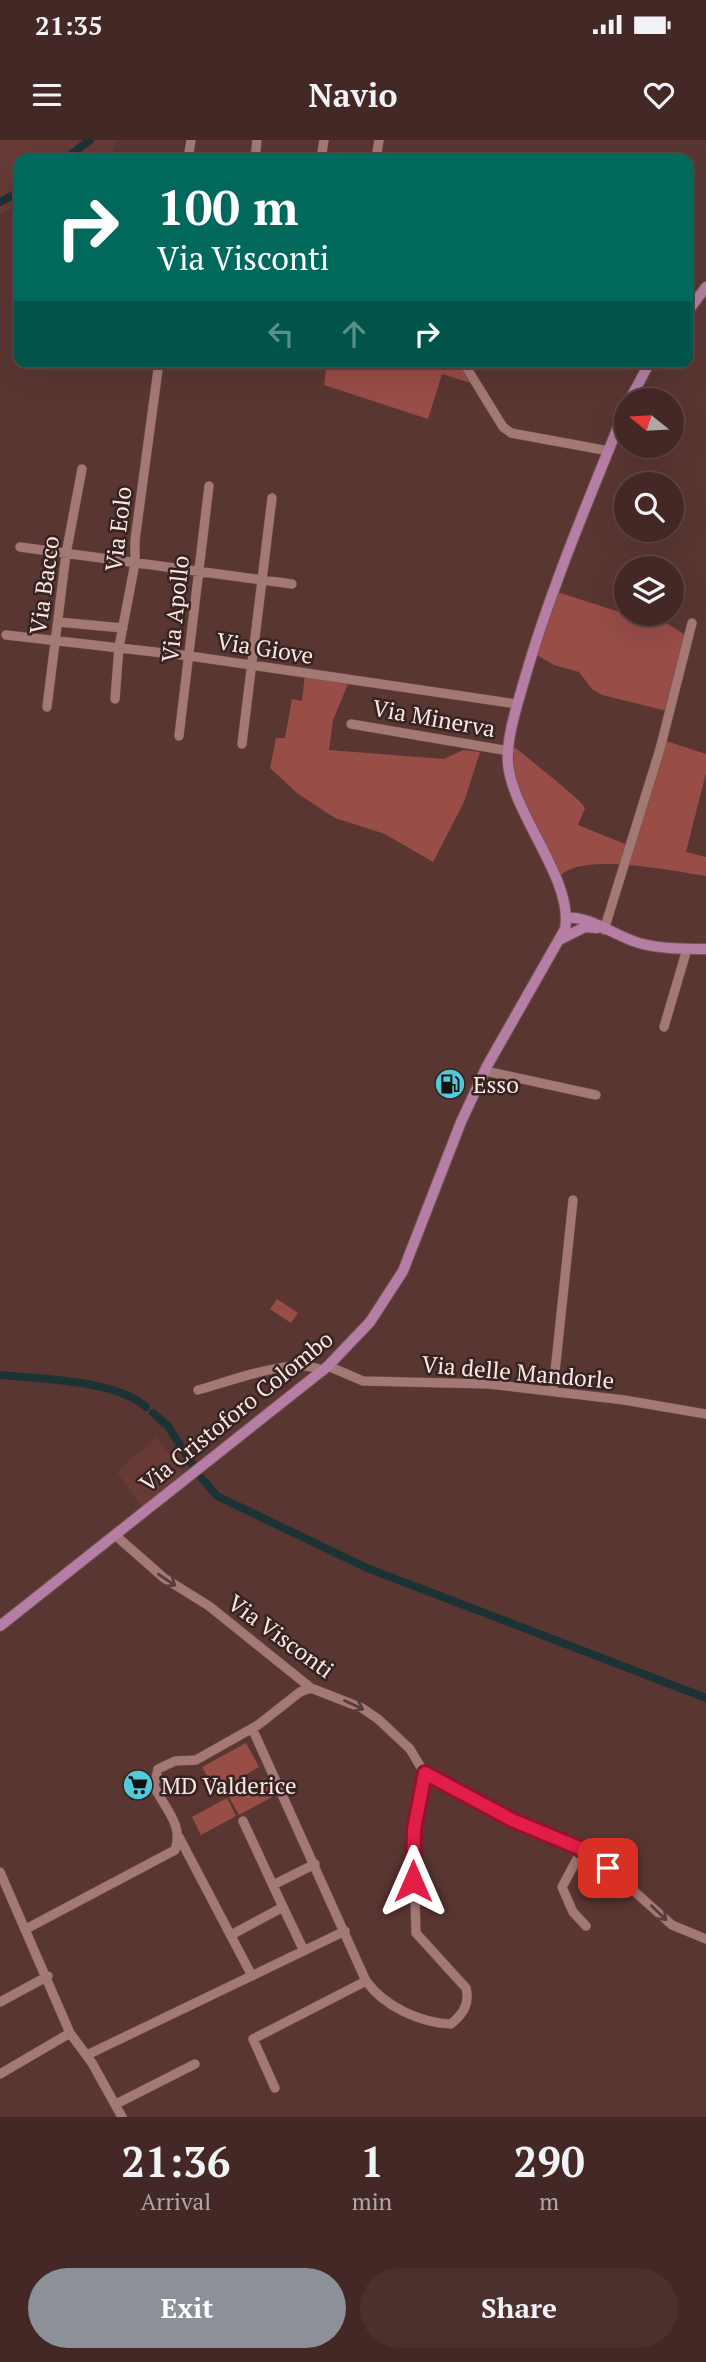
<!DOCTYPE html>
<html lang="en">
<head>
<meta charset="utf-8">
<style>
	body { margin:0; font-family:"PT Serif",serif; background:#4b302e; color:#f1f3f6; height:100vh; display:flex; flex-direction:column; font-size:26px; white-space:nowrap }
	* { box-sizing:border-box; margin:0 }
	p { font-size:23px; color:#afa6a7 }
	.icon { flex:none; width:38px; height:38px; fill:none; stroke:currentColor; stroke-width:2; stroke-linecap:round; stroke-linejoin:round }
	.map { position:relative; height:1977px; overflow:hidden }
	.sheet { display:flex; flex-direction:column; background:#442826; flex:1 }
	.sheet>* { flex:none }
	.top-card { position:absolute; left:14px; top:14px; width:679px; height:214px; border-radius:14px; box-shadow:0 7px 28px #0002,0 0 0 2px #5c4443; background:#00695c; color:#fff; overflow:hidden }
	.needle { width:46px; rotate:288deg }
	.buttons { position:absolute; left:614px; top:248px; display:grid; gap:14px }
	.buttons a { display:grid; place-items:center; width:70px; height:70px; border-radius:50%; background:#442826; box-shadow:0 7px 28px #0002,0 0 0 2px #5c4443; font-size:35px }
	.pin { position:absolute; display:grid; place-items:center; width:60px; height:60px; color:#fff; margin:-30px; border-radius:14px; box-shadow:0 4px 10px #0006 }
	.me { position:absolute; width:77px; margin:-38px; rotate:0deg; stroke-linejoin:round; filter:drop-shadow(0 0 5px #0008) }
	.turn { display:flex; align-items:center; gap:24px; height:147px; padding:0 28px; font-size:32px }
	.turn .icon { width:91px; height:91px; stroke-width:2.5 }
	.turn b { display:block; font-size:49px; line-height:60px }
	.lanes { display:flex; align-items:center; height:66px; padding:0 28px; background:#0003; justify-content:center; gap:35px; direction:ltr }
	.lanes .off { opacity:.35 }
	.eta { display:flex; justify-content:space-evenly; align-items:center; height:119px; text-align:center }
	.eta b { font-size:42px; font-weight:800; line-height:49px }
	.cta { display:flex; gap:14px; margin-top:auto; padding:14px 28px }
	.cta a { flex:1; height:80px; border-radius:42px; background:#8c9099; color:#fff; font-size:28px; font-weight:800; line-height:80px; text-align:center }
	.cta a+a { background:#4b302e; color:#f1f3f6 }
	.status { display:flex; justify-content:space-between; align-items:center; height:49px; padding:0 35px; background:#442826; direction:ltr }
	.status svg { height:19px; fill:currentColor }
	header { display:flex; justify-content:space-between; align-items:center; height:91px; padding:0 28px; background:#442826; font-size:32px; font-weight:800 }
	.map>svg:first-child { display:block }
	.built { fill:#673a36 }
	.green { fill:#984d47 }
	.lines { fill:none; stroke-linecap:round; stroke-linejoin:round }
	.canal { stroke:#1c3335; stroke-width:8 }
	.minor-casing { stroke:#735451; stroke-width:10 }
	.major-casing { stroke:#735451; stroke-width:12 }
	.minor { stroke:#a47975; stroke-width:9 }
	.major { stroke:#b67ea4; stroke-width:10 }
	.oneway { stroke:#563d3a }
	.route-casing { stroke:#92132f; stroke-width:18 }
	.route { stroke:#e11d48; stroke-width:12 }
	.labels { text-anchor:middle; dominant-baseline:central; stroke-width:5; stroke-linejoin:round; paint-order:stroke }
	.street-label { font-size:23px; fill:#fde5e2; stroke:#342321 }
	.poi-label { font-size:23px; fill:#fde5e2; stroke:#342321; text-anchor:start }
</style>
</head>
<body>
<div class="status"><b>21:35</b><svg viewBox="0 0 49 12"><path d="M0 12V9h3v3zM5 12V6h3v6zM10 12V3h3v9zM15 12V0h3v12zM26 1h20v11H26zM47 4h2v5h-2z"/></svg></div>
<header><svg class="icon" aria-label="menu" viewBox="0 0 24 24"><path d="M4 6h16M4 12h16M4 18h16"/></svg>Navio<svg class="icon" aria-label="heart" viewBox="0 0 24 24"><path d="M12 20l-8-8c-3-5 5-10 8-4 3-6 11-1 8 4z"/></svg></header>
<div class="map">
<svg width="706" height="1977" viewBox="0 0 706 1977">
	<rect width="100%" height="100%" fill="#5a3632"/>
	<!-- built -->
	<path class="built" d="M 0,0 L 116,0 L 111,19 L 19,19 L 19,65 L 0,75 Z
		M 157,1297 L 187,1338 L 145,1372 L 117,1332 Z"/>
	<!-- green -->
	<path class="green" d="M 327,222 L 463,222 L 477,245 L 442,234 L 428,279 L 324,245 Z
		M 554,451 L 626,474 L 659,478 L 688,497 L 671,572 L 602,555 L 592,549 L 579,532 L 554,525 L 532,512 Z
		M 305,534 L 350,539 L 333,580 L 329,610 L 444,619 L 463,610 L 480,612 L 464,662 L 433,722 L 385,694 L 335,678 L 297,653 L 270,628 L 276,598 L 285,598 L 292,559 L 302,561 Z
		M 663,600 L 706,614 L 706,633 L 686,712 L 706,717 L 706,736 C 676,732 577,710 559,738 L 512,642 L 510,603 C 521,613 583,661 585,668 L 578,685 L 630,706 Z
		M 277,1159 L 298,1173 L 291,1183 L 270,1169 Z
		M 246,1603 L 259,1627 L 216,1652 L 202,1627 Z
		M 264,1638 L 274,1656 L 239,1675 L 229,1657 Z
		M 227,1658 L 236,1676 L 201,1695 L 192,1677 Z"/>
	<g class="lines">
		<!-- canal -->
		<path class="canal" d="M 65,19 L 90,0
			M 0,62 L 19,52
			M 0,1235 C 40,1239 116,1240 146,1267
			M 153,1273 L 168,1286 L 194,1327
			M 199,1335 L 217,1356 L 367,1428 L 706,1558"/>
		<!-- minor casing -->
		<g class="minor-casing">
			<path id="minor" d="M 188,19 L 191,0
				M 255,19 L 257,0
				M 321,19 L 324,0
				M 376,19 L 379,0
				M 463,222 L 503,287 L 511,293 L 609,311
				M 20,407 L 292,444
				M 58,482 L 123,488
				M 6,495 L 190,516 L 517,564
				M 115,559 L 119,507 L 135,423 L 135,400 L 159,222
				M 47,567 L 66,414 L 82,329
				M 351,584 L 509,611
				M 179,596 L 209,346
				M 242,604 L 272,358
				M 604,790 L 660,609 L 692,483
				M 664,887 L 687,809
				M 485,931 L 596,955
				M 328,1226 L 363,1241 L 489,1244 L 624,1260 L 706,1274
				M 198,1250 C 228,1242 296,1215 323,1231
				M 553,1251 L 573,1060
				M 115,1395 L 164,1438 L 209,1466 L 311,1548 L 362,1568 L 378,1579 L 410,1609 L 423,1631 L 512,1680 L 577,1707 L 608,1728 L 672,1785 L 706,1799
				M 252,1588 L 366,1841 C 384,1866 420,1883 451,1884 C 463,1874 470,1864 466,1848 L 416,1793 L 413,1689 L 425,1633
				M 243,1681 L 283,1767
				M 179,1697 L 252,1836
				M 582,1710 L 562,1747 L 573,1772 L 586,1786
				M 0,1732 L 70,1893 L 92,1923 L 122,1977
				M 273,1745 L 315,1724
				M 26,1789 L 175,1710 C 184,1685 165,1669 154,1646 L 158,1629 L 175,1621 L 196,1620 L 258,1585 L 300,1552 L 311,1548
				M 231,1795 L 283,1767 L 304,1811
				M 0,1862 L 48,1836
				M 87,1915 L 345,1791
				M 0,1934 L 70,1893
				M 275,1948 L 253,1899 L 366,1841
				M 116,1964 L 195,1924"/>
		</g>
		<!-- major casing -->
		<g class="major-casing">
			<path id="major" d="M 688,171 L 706,147
				M 629,261 L 650,222
				M 567,778 C 588,775 617,797 639,803 C 661,809 684,809 706,809
				M 561,799 L 585,787 L 597,788
				M 0,1486 L 328,1226 L 370,1182 L 403,1131 L 461,982 L 487,926 L 565,789 C 574,740 513,675 508,624 C 506,598 517,566 524,541 C 551,447 590,357 626,267"/>
		</g>
		<!-- minor -->
		<use href="#minor" class="minor"/>
		<!-- major -->
		<use href="#major" class="major"/>
	</g>
	<!-- one-way arrows -->
	<defs><path id="oneway-shaft" d="M-6 0H5M1.5-3L5.5 0L1.5 3" fill="none" stroke-width="1.6" stroke-linecap="round" stroke-linejoin="round" transform="scale(1.75)"/></defs>
	<g class="oneway">
		<use href="#oneway-shaft" transform="translate(167 1440) rotate(34)"/>
		<use href="#oneway-shaft" transform="translate(354 1565) rotate(25)"/>
		<use href="#oneway-shaft" transform="translate(659 1773) rotate(44)"/>
	</g>
	<g class="lines">
		<!-- route casing -->
		<g class="route-casing">
			<path id="route" d="M 413,1741 L 414,1689 L 425,1633 L 512,1680 L 577,1707 L 608,1728"/>
		</g>
		<!-- route -->
		<use href="#route" class="route"/>
	</g>
	<!-- icons -->
	<defs>
		<g id="fuel-disc" transform="scale(1.575)"><circle r="9.5" fill="#52cbd9" stroke="#342321"/><path d="M-5.5-6h7V0h2V4h1.3V-2.5L3-4.5l.8-.8L6-3V5H2.5V1h-1V6h-7ZM-4.2-4.7v3.2H.2V-4.7Z" fill="#111"/></g>
		<g id="supermarket-disc" transform="scale(1.575)"><circle r="9.5" fill="#52cbd9" stroke="#342321"/><path d="M-6-5.5h2.5l.6 2H6L4.5 2H-2.5L-4.4-4H-6ZM-1.5 3.2a1.3 1.3 0 1 0 .1 0ZM3 3.2a1.3 1.3 0 1 0 .1 0Z" fill="#111"/></g>
	</defs>
	<g fill-rule="evenodd">
		<use href="#fuel-disc" x="450" y="944"/>
		<use href="#supermarket-disc" x="138" y="1645"/>
	</g>
	<g class="labels">
		<!-- street labels -->
		<g class="street-label">
			<text transform="translate(118 389) rotate(-83)">Via Eolo</text>
			<text transform="translate(44 445) rotate(-82)">Via Bacco</text>
			<text transform="translate(175 469) rotate(-84)">Via Apollo</text>
			<text transform="translate(265 508) rotate(9)">Via Giove</text>
			<text transform="translate(434 578) rotate(10)">Via Minerva</text>
			<text transform="translate(518 1232) rotate(5)">Via delle Mandorle</text>
			<text transform="translate(236 1271) rotate(-39)">Via Cristoforo Colombo</text>
			<text transform="translate(281 1496) rotate(36)">Via Visconti</text>
		</g>
		<!-- poi labels -->
		<g class="poi-label">
			<text x="473" y="944">Esso</text>
			<text x="161" y="1645">MD Valderice</text>
		</g>
	</g>
</svg>
<div class="buttons">
<a><svg class="needle" viewBox="-14 -14 28 28"><path d="M0-13l5 13h-10z" fill="#e53935"/><path d="M0 13l5-13h-10z" fill="#afa6a7"/></svg></a>
<a><svg class="icon" aria-label="search" viewBox="0 0 24 24"><circle cx="10" cy="10" r="6"/><path d="M15 15l6 6"/></svg></a>
<a><svg class="icon" aria-label="layers" viewBox="0 0 24 24"><path d="M12 4l9 5-9 5-9-5zM3 14l9 5 9-5"/></svg></a>
</div>
<div class="pin" style="left:608px;top:1728px;background:#d93025"><svg class="icon" aria-label="arrive" viewBox="0 0 24 24"><path d="M6 21V4h12l-3 4 3 4H6"/></svg></div>
<svg class="me" style="left:413px;top:1741px" viewBox="-20 -20 40 40"><path d="M0-17L14 15 0 8-14 15z" fill="#e11d48" stroke="#fff" stroke-width="4"/></svg>
<div class="top-card">
<div class="turn"><svg class="icon" aria-label="right" viewBox="0 0 24 24"><path d="M7 20v-9h11M14 6l5 5-5 5"/></svg><div><b>100 m</b>Via Visconti</div></div>
<div class="lanes"><svg class="icon off" aria-label="left" viewBox="0 0 24 24"><path d="M17 20v-9H6M10 6l-5 5 5 5"/></svg><svg class="icon off" aria-label="ahead" viewBox="0 0 24 24"><path d="M12 20V5M6 11l6-6 6 6"/></svg><svg class="icon" aria-label="right" viewBox="0 0 24 24"><path d="M7 20v-9h11M14 6l5 5-5 5"/></svg></div>
</div>
</div>
<section class="sheet">
<div class="eta">
<div><b>21:36</b><p>Arrival</p></div>
<div><b>1</b><p>min</p></div>
<div><b>290</b><p>m</p></div>
</div>
<div class="cta"><a>Exit</a><a>Share</a></div>
</section>
</body>
</html>
